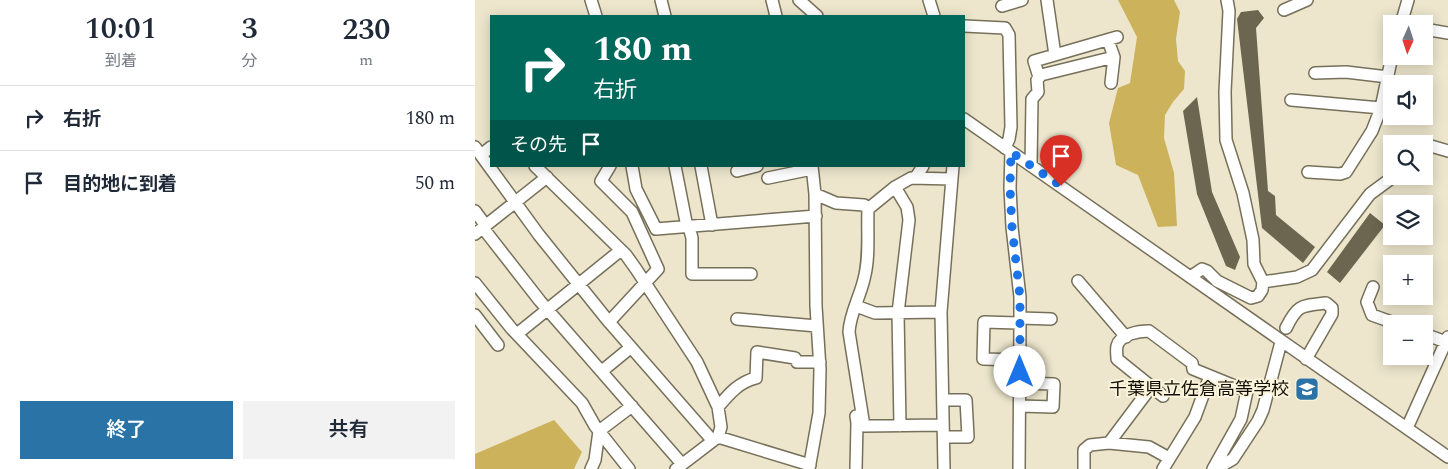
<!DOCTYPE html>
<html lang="ja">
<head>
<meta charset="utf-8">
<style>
	body { margin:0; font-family:Spectral,"Noto Sans JP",serif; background:#f2f2f3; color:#1f2937; height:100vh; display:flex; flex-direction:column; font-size:19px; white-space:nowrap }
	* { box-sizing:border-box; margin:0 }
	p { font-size:16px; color:#747a83 }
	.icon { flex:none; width:28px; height:28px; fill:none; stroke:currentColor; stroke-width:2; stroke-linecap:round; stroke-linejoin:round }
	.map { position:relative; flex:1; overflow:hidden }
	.drawer { display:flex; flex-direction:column; background:#fff; width:475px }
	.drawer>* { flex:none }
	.top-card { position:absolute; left:15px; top:15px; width:475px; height:152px; border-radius:0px; box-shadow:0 2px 12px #0003; background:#00695c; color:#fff; overflow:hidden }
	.needle { width:32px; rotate:183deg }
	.controls { position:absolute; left:908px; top:15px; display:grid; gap:10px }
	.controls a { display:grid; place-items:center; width:50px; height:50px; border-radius:0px; background:#fff; box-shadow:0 2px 12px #0003; font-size:25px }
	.pin { position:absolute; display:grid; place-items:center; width:42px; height:42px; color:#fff; margin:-51px -21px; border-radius:50% 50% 50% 0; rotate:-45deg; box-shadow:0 0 5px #0007 }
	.pin .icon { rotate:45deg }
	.me { position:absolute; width:55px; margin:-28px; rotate:0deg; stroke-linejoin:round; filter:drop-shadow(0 0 4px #0008) }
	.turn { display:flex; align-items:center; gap:18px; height:105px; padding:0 20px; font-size:22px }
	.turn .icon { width:65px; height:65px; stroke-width:2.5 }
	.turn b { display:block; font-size:35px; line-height:42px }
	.then { display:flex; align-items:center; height:48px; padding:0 20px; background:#0003; gap:10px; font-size:19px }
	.eta { display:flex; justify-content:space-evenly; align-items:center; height:85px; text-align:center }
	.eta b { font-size:30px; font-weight:600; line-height:35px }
	.action { display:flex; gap:10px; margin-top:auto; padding:10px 20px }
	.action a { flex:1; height:58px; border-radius:0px; background:#2a73a7; color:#fff; font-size:20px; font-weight:600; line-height:58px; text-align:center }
	.action a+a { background:#f2f2f3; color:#1f2937 }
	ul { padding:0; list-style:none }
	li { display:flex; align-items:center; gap:15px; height:65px; padding:0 20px; border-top:1px solid #e0e1e3 }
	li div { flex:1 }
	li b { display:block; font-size:19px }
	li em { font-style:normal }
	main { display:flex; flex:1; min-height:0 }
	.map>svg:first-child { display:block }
	.green { fill:#ccb35b }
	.building { fill:#6c6550 }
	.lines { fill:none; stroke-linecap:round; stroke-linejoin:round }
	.minor-casing { stroke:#76705a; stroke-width:14 }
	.minor { stroke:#fff; stroke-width:11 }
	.route { stroke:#1a73e8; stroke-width:9; stroke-dasharray:0 16.2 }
	.labels { text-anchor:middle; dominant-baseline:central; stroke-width:4; stroke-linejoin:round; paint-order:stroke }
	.poi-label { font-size:18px; fill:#100e06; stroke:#fbf3da; text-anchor:end }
</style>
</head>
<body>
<main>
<section class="drawer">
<div class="eta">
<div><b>10:01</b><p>到着</p></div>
<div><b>3</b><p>分</p></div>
<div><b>230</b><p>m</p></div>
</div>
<ul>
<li><svg class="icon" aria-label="right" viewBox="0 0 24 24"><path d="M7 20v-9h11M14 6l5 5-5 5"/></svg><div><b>右折</b></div><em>180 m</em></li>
<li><svg class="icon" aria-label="arrive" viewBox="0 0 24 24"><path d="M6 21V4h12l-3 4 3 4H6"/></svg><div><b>目的地に到着</b></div><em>50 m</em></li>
</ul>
<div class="action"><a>終了</a><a>共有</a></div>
</section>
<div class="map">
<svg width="973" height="469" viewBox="0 0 973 469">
	<rect width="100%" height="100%" fill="#ede6cd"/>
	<!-- green -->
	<path class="green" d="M 643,0 L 699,0 L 705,12 L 701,39 L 703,61 L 710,71 L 709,89 L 698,102 L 690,115 L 689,138 L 699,173 L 702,226 L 683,227 L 663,175 L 641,165 L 634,123 L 643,88 L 655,83 L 662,37 Z
		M 79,420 L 107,452 L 99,469 L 0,469 L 0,454 Z"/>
	<!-- building -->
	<path class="building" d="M 783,10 L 789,18 L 781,28 L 793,191 L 800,196 L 801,215 L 840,247 L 828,263 L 787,228 L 762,19 L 766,12 Z
		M 722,97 L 737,192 L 765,257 L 760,270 L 751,266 L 722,194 L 708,111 Z
		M 895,213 L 910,225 L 865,283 L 852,272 Z"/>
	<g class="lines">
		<!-- minor casing -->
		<g class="minor-casing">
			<path id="minor" d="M 116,0 L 121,16
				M 186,0 L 190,16
				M 297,0 L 301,16
				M 324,0 L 342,16
				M 454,0 L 459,16
				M 572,0 L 580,55
				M 527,6 L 547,0
				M 809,10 L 832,0
				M 926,24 L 933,0
				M 489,26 L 530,28 L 534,35 L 536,127 L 534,139 L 530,148
				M 949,29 L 973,33
				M 633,40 L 639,57 L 636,83
				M 840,73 L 871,72 L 913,77
				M 564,77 L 559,61 L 642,37
				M 816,100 L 906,108
				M 489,119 L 973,457
				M 933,144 L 934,142 L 946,144
				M 949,144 L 973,151
				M 0,147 L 64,235 L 134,322 L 237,440
				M 536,152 L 535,188 L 537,227 L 545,297 L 545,323 L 544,469
				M 6,155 L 16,147
				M 556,165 L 557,99 L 563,92 L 562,80 L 566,75 L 639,57
				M 60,166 L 151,255 L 161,269 L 222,362 L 243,407 L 246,427 L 243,437
				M 157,166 L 161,189 L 181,229 L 341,216
				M 200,166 L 212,227
				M 226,166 L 237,225
				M 337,166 L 340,194 L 361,203 L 389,205 L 393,209
				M 262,171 L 282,166
				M 833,172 L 865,174 L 871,172 L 897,131 L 906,108 L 917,56
				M 441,177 L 448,166
				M 293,178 L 337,169
				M 420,187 L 432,207 L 434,220 L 423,313 L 425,426
				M 0,211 L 11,226
				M 214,227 L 217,238 L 217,274 L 276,274
				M 8,228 L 65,301 L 207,464
				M 0,234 L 72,177
				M 715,277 L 727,269 L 732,271 L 742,281 L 776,298 L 783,296 L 787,290 L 788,282 L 779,264 L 778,240 L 768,193 L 751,140 L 750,92 L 754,11 L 752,0
				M 603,281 L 651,337
				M 788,282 L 822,277 L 837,270 L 895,194 L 914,180 L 917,176
				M 0,283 L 36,328 L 107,403 L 120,426 L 154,469
				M 898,287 L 892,302 L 897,315 L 922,324
				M 381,306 L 400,313 L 466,312
				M 0,315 L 23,345
				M 545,318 L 576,319
				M 262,319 L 342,326
				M 134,322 L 183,269 L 157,212 L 126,181 L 135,166
				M 811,328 C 823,304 826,306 851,303 L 857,308 L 857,314 L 831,359
				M 42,334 L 146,250
				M 949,334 L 971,342
				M 545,360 L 508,359 L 509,322 L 545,323
				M 127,371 L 155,348
				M 688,396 L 642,359 C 642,355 641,350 642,346 C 645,334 664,331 674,331 L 717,363 L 718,369 L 772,391 L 766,419 L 738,469
				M 468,400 L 491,400 L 493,437 L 469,437
				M 545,406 L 578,407 L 579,384 L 545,383
				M 243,407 C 254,394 264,382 281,378 L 282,352 L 320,358 L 322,362 L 345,362
				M 468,425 L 389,426 L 374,332 C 375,313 385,297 389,279 C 395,257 392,232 393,209 L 420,187 L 436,178 L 477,179
				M 932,428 L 973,337
				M 634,443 L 676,387
				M 116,469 L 120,460 L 124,431 L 157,406
				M 201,469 L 243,437 L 335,465
				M 334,469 L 344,413 L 345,369 L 341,306 L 340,194
				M 381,469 L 382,423 L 381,416
				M 469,469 L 466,312 L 478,166
				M 609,469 L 609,450 L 615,445 L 634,443 L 674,447 L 694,458
				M 688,469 L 720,417 L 735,376
				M 741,469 L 758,459 L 783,421 L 788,410 L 806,342"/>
		</g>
		<!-- minor -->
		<use href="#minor" class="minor"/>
	</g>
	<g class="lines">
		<!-- route -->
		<path class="route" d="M 545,372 L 545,297 L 537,227 L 535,188 L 536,152 L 586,186"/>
	</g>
	<!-- icons -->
	<defs>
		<g id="school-square" transform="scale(1.25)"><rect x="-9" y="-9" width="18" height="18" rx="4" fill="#2a73a7" stroke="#fbf3da"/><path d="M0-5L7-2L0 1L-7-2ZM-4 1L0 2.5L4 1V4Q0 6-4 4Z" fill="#fff"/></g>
	</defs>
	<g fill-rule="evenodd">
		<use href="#school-square" x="832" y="389"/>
	</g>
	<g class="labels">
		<!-- poi labels -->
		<g class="poi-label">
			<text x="814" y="389">千葉県立佐倉高等学校</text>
		</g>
	</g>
</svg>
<div class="controls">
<a><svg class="needle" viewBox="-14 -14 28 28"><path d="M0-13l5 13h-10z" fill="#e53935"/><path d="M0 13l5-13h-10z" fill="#747a83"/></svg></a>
<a><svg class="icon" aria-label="sound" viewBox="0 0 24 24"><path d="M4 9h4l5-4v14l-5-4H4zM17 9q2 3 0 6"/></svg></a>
<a><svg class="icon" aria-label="search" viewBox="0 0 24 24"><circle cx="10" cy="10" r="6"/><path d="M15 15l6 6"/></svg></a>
<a><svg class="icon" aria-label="layers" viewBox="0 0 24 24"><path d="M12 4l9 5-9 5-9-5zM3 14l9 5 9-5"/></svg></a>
<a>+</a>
<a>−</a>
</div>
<div class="pin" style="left:586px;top:186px;background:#d93025"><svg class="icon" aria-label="arrive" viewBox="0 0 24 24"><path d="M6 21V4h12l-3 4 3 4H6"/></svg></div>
<svg class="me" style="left:545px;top:372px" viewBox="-20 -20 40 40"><circle r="19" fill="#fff"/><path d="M0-13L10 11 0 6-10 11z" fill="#1a73e8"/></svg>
<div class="top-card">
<div class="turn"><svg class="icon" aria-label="right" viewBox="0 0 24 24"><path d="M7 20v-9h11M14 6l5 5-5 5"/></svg><div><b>180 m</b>右折</div></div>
<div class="then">その先<svg class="icon" aria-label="arrive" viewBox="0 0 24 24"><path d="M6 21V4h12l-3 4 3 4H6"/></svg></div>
</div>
</div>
</main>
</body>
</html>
